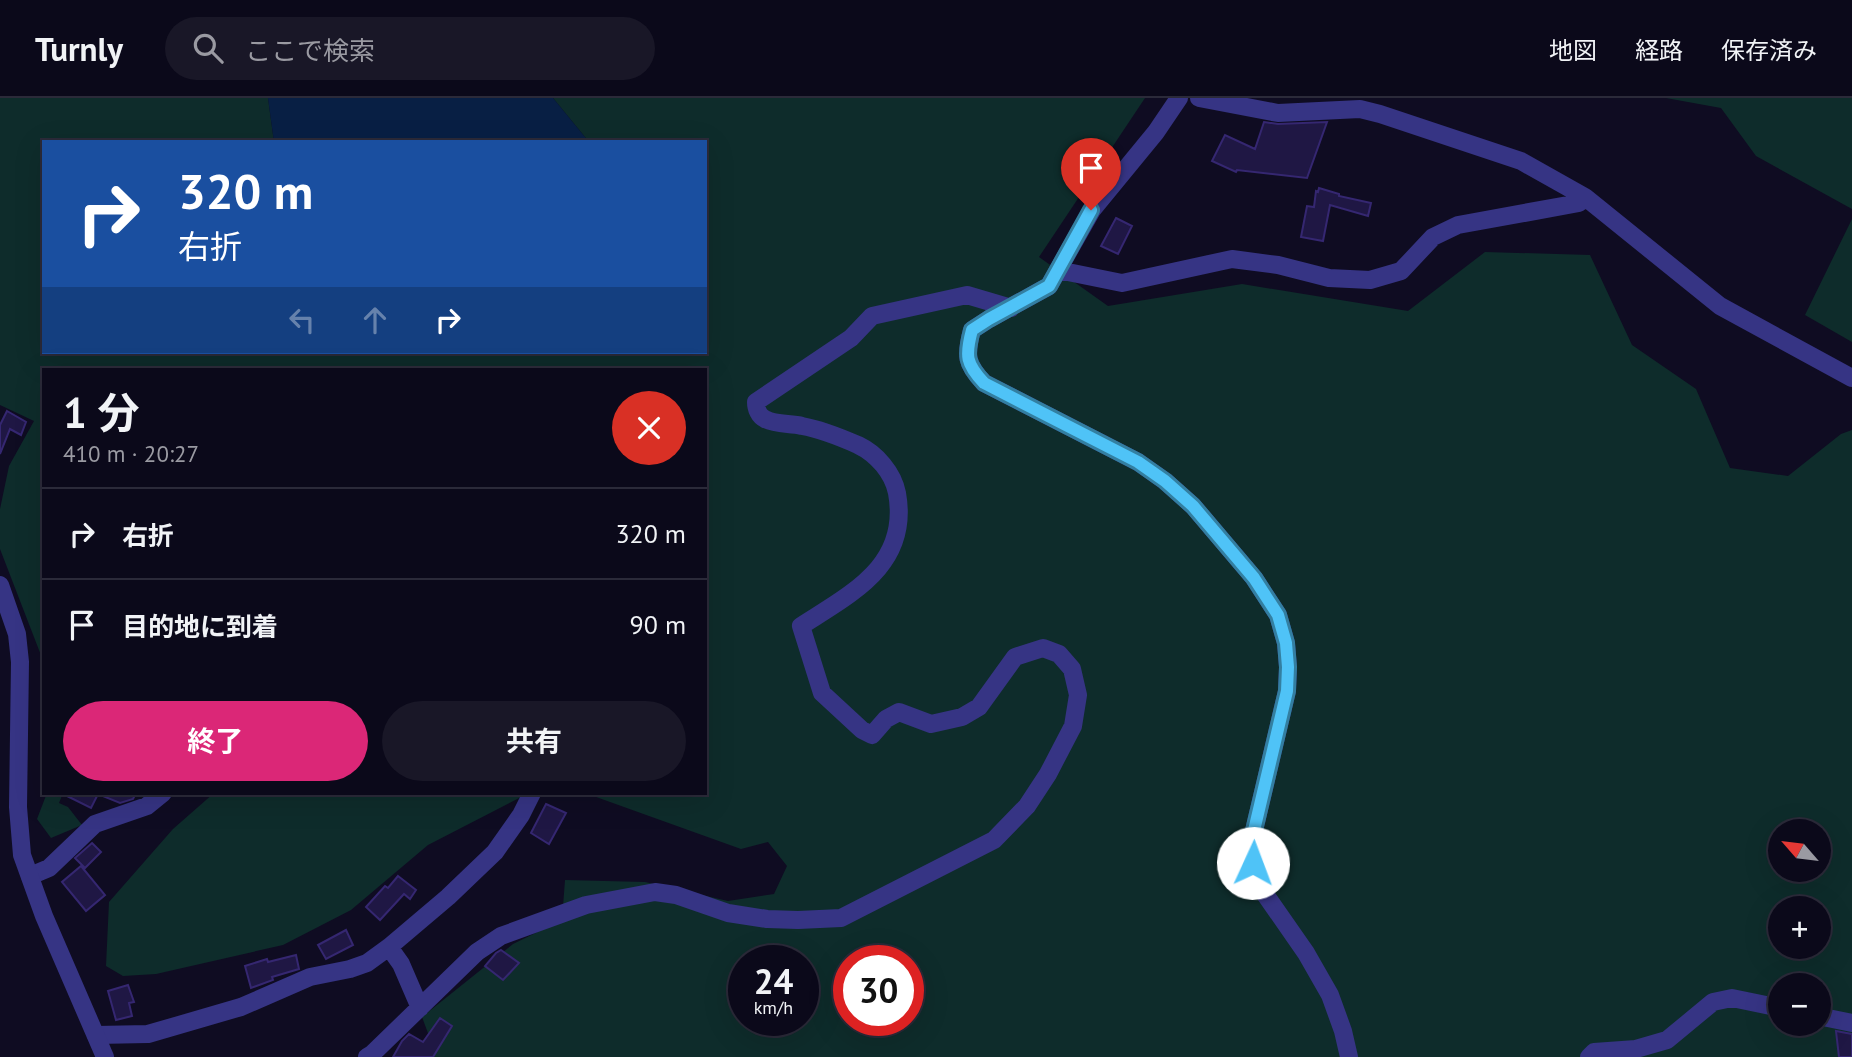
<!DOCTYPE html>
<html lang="ja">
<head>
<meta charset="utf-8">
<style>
	body { margin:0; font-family:"PT Sans","Noto Sans JP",sans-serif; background:#191727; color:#f1f3f6; height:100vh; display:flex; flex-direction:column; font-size:26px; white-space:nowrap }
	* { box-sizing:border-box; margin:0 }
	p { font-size:23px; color:#9a9aa2 }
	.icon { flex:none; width:38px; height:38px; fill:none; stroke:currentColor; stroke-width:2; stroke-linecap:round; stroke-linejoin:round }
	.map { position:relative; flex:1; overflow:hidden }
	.drawer { position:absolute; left:42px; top:270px; width:665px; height:427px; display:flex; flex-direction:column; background:#0b091a; border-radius:0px; box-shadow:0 7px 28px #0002,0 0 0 2px #2b2a39 }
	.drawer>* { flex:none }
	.hud { position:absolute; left:42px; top:42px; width:665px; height:214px; border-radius:0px; box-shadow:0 7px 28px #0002,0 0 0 2px #2b2a39; background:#1a4fa0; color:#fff; overflow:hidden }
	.needle { width:46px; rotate:298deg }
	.fabs { position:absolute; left:1768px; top:721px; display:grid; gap:14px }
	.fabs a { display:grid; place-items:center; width:63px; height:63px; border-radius:50%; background:#0b091a; box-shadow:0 7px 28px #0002,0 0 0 2px #2b2a39; font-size:35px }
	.speed { position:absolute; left:728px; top:847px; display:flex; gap:14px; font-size:35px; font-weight:700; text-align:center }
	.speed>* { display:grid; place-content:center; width:91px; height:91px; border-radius:50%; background:#0b091a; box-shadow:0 7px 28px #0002,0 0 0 2px #2b2a39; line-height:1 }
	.speed small { font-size:18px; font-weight:400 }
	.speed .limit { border:10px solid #d22; background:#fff; color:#111 }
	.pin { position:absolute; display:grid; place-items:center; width:60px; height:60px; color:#fff; margin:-72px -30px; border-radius:50% 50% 50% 0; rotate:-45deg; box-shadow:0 0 7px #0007 }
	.pin .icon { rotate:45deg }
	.me { position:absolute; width:77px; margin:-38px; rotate:2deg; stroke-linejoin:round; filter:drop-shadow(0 0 5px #0008) }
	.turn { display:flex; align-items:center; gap:24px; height:147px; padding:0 21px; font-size:32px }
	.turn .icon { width:91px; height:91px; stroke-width:2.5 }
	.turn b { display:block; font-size:49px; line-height:60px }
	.lanes { display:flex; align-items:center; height:66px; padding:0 21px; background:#0003; justify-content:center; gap:35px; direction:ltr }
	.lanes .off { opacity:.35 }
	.round { display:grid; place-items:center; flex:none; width:74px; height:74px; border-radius:37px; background:#191727 }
	.headline { display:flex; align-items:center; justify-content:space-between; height:119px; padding:0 21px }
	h1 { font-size:42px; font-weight:700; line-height:52px }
	.button { display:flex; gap:14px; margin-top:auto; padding:14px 21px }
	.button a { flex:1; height:80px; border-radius:42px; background:#db2777; color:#fff; font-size:28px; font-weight:700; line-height:80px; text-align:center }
	.button a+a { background:#191727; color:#f1f3f6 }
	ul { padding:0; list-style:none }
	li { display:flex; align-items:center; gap:21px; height:91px; padding:0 21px; border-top:2px solid #2b2a39 }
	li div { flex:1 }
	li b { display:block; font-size:26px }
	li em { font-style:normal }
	header { display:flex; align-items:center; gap:42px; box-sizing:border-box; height:98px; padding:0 35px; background:#0b091a; border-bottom:2px solid #2b2a39 }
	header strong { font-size:33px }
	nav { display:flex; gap:38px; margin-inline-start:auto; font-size:24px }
	.search { width:490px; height:63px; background:#191727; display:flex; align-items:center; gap:18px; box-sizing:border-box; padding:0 24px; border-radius:38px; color:#9a9aa2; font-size:26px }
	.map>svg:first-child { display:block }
	.green { fill:#0e2c2b; fill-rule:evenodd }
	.water { fill:#081f44 }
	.building { fill:#1f1744; stroke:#352771; stroke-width:2 }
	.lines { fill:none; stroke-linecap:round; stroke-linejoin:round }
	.minor { stroke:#363484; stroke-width:18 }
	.tertiary { stroke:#363484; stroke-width:18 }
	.route-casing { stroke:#337fa1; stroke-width:18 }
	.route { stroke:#4fc3f7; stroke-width:12 }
</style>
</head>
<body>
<header>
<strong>Turnly</strong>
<div class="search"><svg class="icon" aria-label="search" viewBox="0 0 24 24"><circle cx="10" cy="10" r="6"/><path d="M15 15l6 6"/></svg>ここで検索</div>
<nav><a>地図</a><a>経路</a><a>保存済み</a></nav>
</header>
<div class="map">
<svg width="1852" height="959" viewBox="0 0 1852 959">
	<rect width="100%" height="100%" fill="#0f0c22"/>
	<!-- green -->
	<path class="green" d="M 0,0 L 268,0 L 274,44 L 44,44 L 44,254 L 705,254 L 705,44 L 589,44 L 553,0 L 1145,0 L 1039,159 L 1108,208 L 1242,186 L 1408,213 L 1485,154 L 1590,157 L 1632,247 L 1696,291 L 1730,370 L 1788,378 L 1841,336 L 1852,332 L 1852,959 L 431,959 L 435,954 L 422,919 L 513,846 L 562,822 L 565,782 L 645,784 L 728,803 L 774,796 L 787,768 L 768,744 L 741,751 L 585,695 L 705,695 L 705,271 L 44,271 L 44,565 L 0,451 L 0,411 L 9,368 L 34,323 L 0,307 ZM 1780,733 L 1818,733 L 1818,772 L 1780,772 ZM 1780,810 L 1818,810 L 1818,849 L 1780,849 ZM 744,863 L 803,863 L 803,922 L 744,922 ZM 849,863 L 908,863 L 908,922 L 849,922 ZM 1780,887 L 1818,887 L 1818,926 L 1780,926 Z
		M 1666,0 L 1852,0 L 1852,111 L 1756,58 L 1721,10 Z
		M 1852,121 L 1852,244 L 1805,217 Z
		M 47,695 L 63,695 L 59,705 L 68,709 L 82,727 L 51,740 L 37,721 Z
		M 214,695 L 557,695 L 523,698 L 428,747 L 351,812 L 283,847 L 156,876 L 123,878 L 106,868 L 109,804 L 173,731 Z"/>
	<!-- water -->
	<path class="water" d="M 268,0 L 553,0 L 589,44 L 274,44 Z"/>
	<!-- building -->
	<path class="building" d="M 1264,24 L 1278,26 L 1327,24 L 1307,80 L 1237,72 L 1236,74 L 1212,63 L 1225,37 L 1255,51 Z
		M 1319,90 L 1339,96 L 1339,98 L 1371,105 L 1368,118 L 1330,107 L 1323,143 L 1301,139 L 1307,108 L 1314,109 L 1316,93 L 1318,94 Z
		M 1116,120 L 1132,128 L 1118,156 L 1101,148 Z
		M 7,313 L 26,324 L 21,337 L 10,331 L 0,356 L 0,327 Z
		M 61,695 L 136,695 L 133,701 L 120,705 L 98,696 L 91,710 Z
		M 546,706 L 566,715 L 549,746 L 531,735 Z
		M 92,745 L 101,754 L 85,770 L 75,760 Z
		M 81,768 L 105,797 L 86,813 L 62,784 Z
		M 398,778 L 416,792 L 410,801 L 404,796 L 380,822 L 366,809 L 385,788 L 388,790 Z
		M 346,832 L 353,847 L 326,861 L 318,847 Z
		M 501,852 L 519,865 L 503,882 L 485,868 L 496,855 Z
		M 296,857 L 299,871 L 272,879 L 273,882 L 251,890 L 245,868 L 267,861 L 268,864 Z
		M 128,887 L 134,904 L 129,905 L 132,918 L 116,922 L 108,893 Z
		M 440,920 L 452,928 L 433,959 L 393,959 L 402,943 L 409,936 L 423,944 Z
		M 1836,933 L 1852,936 L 1852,959 L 1839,959 Z"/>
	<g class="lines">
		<!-- minor -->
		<path class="minor" d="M 1179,0 L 1156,34 L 1092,112 L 1049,188 L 989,221 L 972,232 C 965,258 966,266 984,285 L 1138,364 L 1165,383 L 1193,408 L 1254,480 L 1278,517 L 1286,545 L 1288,569 L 1287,593 L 1252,741 L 1253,765 L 1260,789 L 1306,855 L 1330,897 L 1343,933 L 1349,959
			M 1199,0 L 1278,15 L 1360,11 L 1380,16 L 1521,63 L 1585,99 L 1720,208 L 1852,280
			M 1058,172 L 1122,185 L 1232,161 L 1278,167 L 1329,180 L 1370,182 L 1401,173 L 1433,139 L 1458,127 L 1579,105 L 1585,99
			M 30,778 L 49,770 L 95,726 L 147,708 L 163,695
			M 389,849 L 401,866 L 420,910
			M 1818,918 L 1852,925
			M 96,937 L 148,936 L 241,909 L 310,879 L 350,871 L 367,865 L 389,849 L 448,799 L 495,754 L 521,717 L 532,695
			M 367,959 L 372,956 L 477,854 L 501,838 L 586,807 L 655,794 L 676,797 L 728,815 L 767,821 L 798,822 L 841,820 L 994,742 L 1027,708 L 1048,676 L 1073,628 L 1078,597 L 1072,571 L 1059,556 L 1043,550 L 1015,559 L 979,609 L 962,619 L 931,626 L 899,614 L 886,621 L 872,637 L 862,632 L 822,595 L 801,528 C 852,495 910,467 897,395 C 893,375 877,356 858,347 C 842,340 819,331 802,328 C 791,325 775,327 765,321 C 759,318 756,311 756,304 L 851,240 L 872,218 L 967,197 L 1011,210
			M 1589,959 L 1594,954 L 1636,951 L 1667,942 L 1713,904 L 1732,900 L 1780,910"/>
		<!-- tertiary -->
		<path class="tertiary" d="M 0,487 L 17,536 L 20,564 L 18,709 L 22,757 L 44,818 L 105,959"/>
	</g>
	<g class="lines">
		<!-- route casing -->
		<g class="route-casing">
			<path id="route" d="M 1091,112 L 1049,188 L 989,221 L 972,232 C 965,258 966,266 984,285 L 1138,364 L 1165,383 L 1193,408 L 1254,480 L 1278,517 L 1286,545 L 1288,569 L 1287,593 L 1252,741 L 1253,765"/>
		</g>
		<!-- route -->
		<use href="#route" class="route"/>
	</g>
</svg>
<div class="fabs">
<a><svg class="needle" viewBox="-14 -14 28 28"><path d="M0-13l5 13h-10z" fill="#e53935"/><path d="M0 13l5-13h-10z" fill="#9a9aa2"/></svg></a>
<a>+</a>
<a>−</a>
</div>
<div class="speed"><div>24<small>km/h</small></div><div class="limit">30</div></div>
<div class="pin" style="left:1091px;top:112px;background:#d93025"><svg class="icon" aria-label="arrive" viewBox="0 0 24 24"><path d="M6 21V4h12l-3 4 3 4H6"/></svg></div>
<svg class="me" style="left:1253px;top:765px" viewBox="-20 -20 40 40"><circle r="19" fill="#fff"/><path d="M0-13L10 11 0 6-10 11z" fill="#4fc3f7"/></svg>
<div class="hud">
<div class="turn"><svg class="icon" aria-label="right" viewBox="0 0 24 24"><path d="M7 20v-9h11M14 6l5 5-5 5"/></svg><div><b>320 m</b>右折</div></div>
<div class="lanes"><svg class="icon off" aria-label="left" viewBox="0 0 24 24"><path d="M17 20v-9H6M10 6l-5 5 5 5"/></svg><svg class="icon off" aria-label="ahead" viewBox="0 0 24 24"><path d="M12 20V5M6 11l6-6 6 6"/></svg><svg class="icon" aria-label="right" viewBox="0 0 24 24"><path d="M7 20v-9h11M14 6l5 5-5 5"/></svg></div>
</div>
<section class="drawer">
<div class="headline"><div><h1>1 分</h1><p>410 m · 20:27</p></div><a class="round" style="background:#d93025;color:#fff"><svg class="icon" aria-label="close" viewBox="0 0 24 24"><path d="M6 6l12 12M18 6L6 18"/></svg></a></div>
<ul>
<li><svg class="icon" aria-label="right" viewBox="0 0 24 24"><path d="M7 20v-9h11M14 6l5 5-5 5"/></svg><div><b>右折</b></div><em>320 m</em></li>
<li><svg class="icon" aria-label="arrive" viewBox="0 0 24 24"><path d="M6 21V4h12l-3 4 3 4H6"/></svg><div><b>目的地に到着</b></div><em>90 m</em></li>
</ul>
<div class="button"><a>終了</a><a>共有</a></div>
</section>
</div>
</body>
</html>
